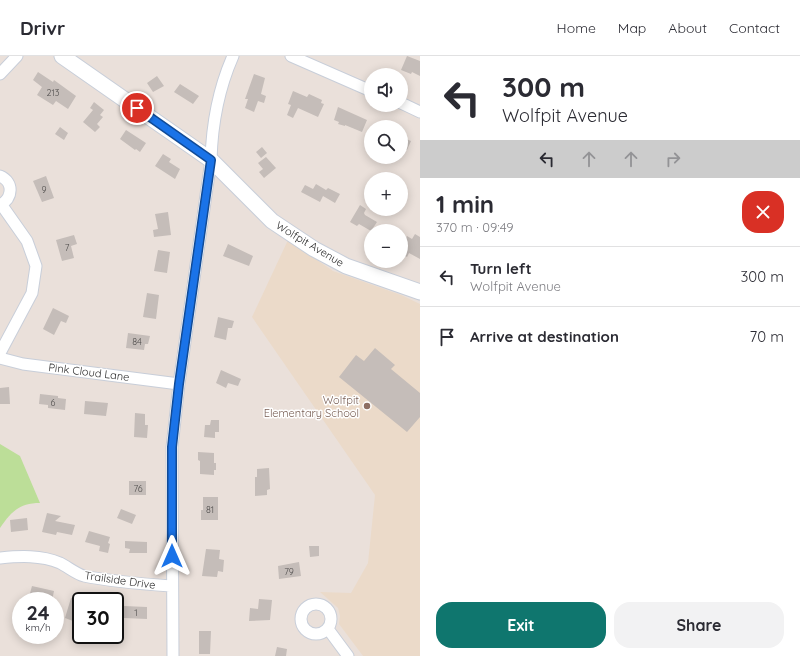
<!DOCTYPE html>
<html lang="en">
<head>
<meta charset="utf-8">
<style>
	body { margin:0; font-family:Quicksand,sans-serif; background:#f2f2f3; color:#2b2b33; height:100vh; display:flex; flex-direction:column; font-size:15px; white-space:nowrap }
	* { box-sizing:border-box; margin:0 }
	p { font-size:13px; color:#7c7c81 }
	.icon { flex:none; width:22px; height:22px; fill:none; stroke:currentColor; stroke-width:2; stroke-linecap:round; stroke-linejoin:round }
	.map { position:relative; flex:1; overflow:hidden }
	.panel { display:flex; flex-direction:column; background:#fff; width:380px }
	.panel>* { flex:none }
	.banner { background:#fff; color:#2b2b33; overflow:hidden }
	.controls { position:absolute; left:364px; top:12px; display:grid; gap:8px }
	.controls a { display:grid; place-items:center; width:44px; height:44px; border-radius:50%; background:#fff; box-shadow:0 2px 10px #0003; font-size:20px }
	.speed { position:absolute; left:12px; top:536px; display:flex; gap:8px; font-size:20px; font-weight:700; text-align:center }
	.speed>* { display:grid; place-content:center; width:52px; height:52px; border-radius:50%; background:#fff; box-shadow:0 2px 10px #0003; line-height:1 }
	.speed small { font-size:10px; font-weight:400 }
	.speed .limit { border:2px solid #111; border-radius:6px; background:#fff; color:#111 }
	.pin { position:absolute; display:grid; place-items:center; width:34px; height:34px; color:#fff; margin:-17px; border:2px solid #fff; border-radius:50%; box-shadow:0 1px 4px #0007 }
	.me { position:absolute; width:44px; margin:-22px; rotate:0deg; stroke-linejoin:round; filter:drop-shadow(0 0 3px #0008) }
	.turn { display:flex; align-items:center; gap:14px; height:84px; padding:0 16px; font-size:18px }
	.turn .icon { width:52px; height:52px; stroke-width:2.5 }
	.turn b { display:block; font-size:28px; line-height:34px }
	.lanes { display:flex; align-items:center; height:38px; padding:0 16px; background:#0003; justify-content:center; gap:20px; direction:ltr }
	.lanes .off { opacity:.35 }
	.round { display:grid; place-items:center; flex:none; width:42px; height:42px; border-radius:16px; background:#f2f2f3 }
	.head { display:flex; align-items:center; justify-content:space-between; height:68px; padding:0 16px }
	h1 { font-size:24px; font-weight:700; line-height:30px }
	.action { display:flex; gap:8px; margin-top:auto; padding:8px 16px }
	.action a { flex:1; height:46px; border-radius:16px; background:#0f766e; color:#fff; font-size:16px; font-weight:700; line-height:46px; text-align:center }
	.action a+a { background:#f2f2f3; color:#2b2b33 }
	ul { padding:0; list-style:none }
	li { display:flex; align-items:center; gap:12px; height:60px; padding:0 16px; border-top:1px solid #e1e1e2 }
	li div { flex:1 }
	li b { display:block; font-size:15px }
	li em { font-style:normal }
	header { display:flex; align-items:center; gap:24px; box-sizing:border-box; height:56px; padding:0 20px; background:#fff; border-bottom:1px solid #e1e1e2 }
	header strong { font-size:19px }
	nav { display:flex; gap:22px; margin-inline-start:auto; font-size:14px }
	main { display:flex; flex:1; min-height:0 }
	.map>svg:first-child { display:block }
	.education { fill:#ebdac9 }
	.green { fill:#bcde98 }
	.building { fill:#c5bdb9 }
	.lines { fill:none; stroke-linecap:round; stroke-linejoin:round }
	.street-casing { stroke:#c8ced9; stroke-width:13 }
	.secondary-casing { stroke:#c8ced9; stroke-width:17 }
	.street { stroke:#fff; stroke-width:11 }
	.secondary { stroke:#fff; stroke-width:15 }
	.route-casing { stroke:#114b97; stroke-width:10 }
	.route { stroke:#1a73e8; stroke-width:7 }
	.education-dot { fill:#8d6e63; stroke:#fff; stroke-width:1.5 }
	.labels { text-anchor:middle; dominant-baseline:central; stroke-width:3; stroke-linejoin:round; paint-order:stroke }
	.number-label { font-size:9px; fill:#4f4d4c }
	.street-label { font-size:11px; fill:#282828; stroke:#fff }
	.education-label { font-size:11px; fill:#785e54; stroke:#fff; text-anchor:end }
</style>
</head>
<body>
<header>
<strong>Drivr</strong>
<nav><a>Home</a><a>Map</a><a>About</a><a>Contact</a></nav>
</header>
<main>
<div class="map">
<svg width="420" height="600" viewBox="0 0 420 600">
	<rect width="100%" height="100%" fill="#eae0da"/>
	<!-- education -->
	<path class="education" d="M 288,184 L 333,215 L 401,239 L 420,248 L 420,600 L 363,600 L 339,568 L 340,560 L 338,552 L 320,536 L 351,537 L 368,507 L 375,439 L 252,261 Z"/>
	<!-- green -->
	<path class="green" d="M 0,388 L 20,400 L 40,447 C 19,447 11,456 0,472 Z"/>
	<!-- building -->
	<path class="building" d="M 407,0 L 420,5 L 420,20 L 412,16 L 411,18 L 401,14 Z
		M 38,16 L 53,26 L 54,24 L 76,40 L 68,53 L 56,45 L 53,49 L 37,39 L 42,31 L 33,24 Z
		M 254,18 L 265,22 L 261,38 L 266,40 L 264,47 L 258,45 L 254,56 L 245,52 L 248,43 L 245,43 Z
		M 157,20 L 164,30 L 153,36 L 147,27 Z
		M 180,28 L 199,40 L 193,48 L 174,36 Z
		M 293,35 L 307,41 L 309,38 L 322,44 L 321,47 L 324,48 L 318,61 L 298,52 L 293,62 L 287,59 L 291,49 L 288,48 Z
		M 94,46 L 104,54 L 100,59 L 103,61 L 97,68 L 100,71 L 95,76 L 83,66 L 93,54 L 90,52 Z
		M 338,51 L 367,64 L 362,76 L 345,69 L 345,70 L 338,68 L 339,66 L 334,64 Z
		M 60,71 L 68,77 L 64,84 L 55,78 Z
		M 126,74 L 146,87 L 140,96 L 136,93 L 135,94 L 120,83 Z
		M 401,81 L 411,85 L 407,94 L 401,92 Z
		M 262,91 L 267,97 L 261,102 L 256,96 Z
		M 163,98 L 171,103 L 169,106 L 180,113 L 175,123 L 155,110 Z
		M 266,101 L 276,112 L 264,122 L 259,116 L 263,113 L 258,107 Z
		M 46,120 L 54,142 L 42,146 L 33,125 Z
		M 316,128 L 326,134 L 328,132 L 340,138 L 335,147 L 323,140 L 320,146 L 301,136 L 305,129 L 313,133 Z
		M 360,149 L 366,153 L 364,157 L 365,159 L 377,166 L 371,175 L 359,168 L 357,170 L 350,166 Z
		M 168,156 L 171,179 L 154,181 L 153,174 L 158,173 L 155,158 Z
		M 415,178 L 420,181 L 420,203 L 409,197 L 407,201 L 401,197 L 401,191 L 407,180 L 412,183 Z
		M 74,179 L 77,188 L 71,190 L 74,202 L 62,205 L 56,184 Z
		M 228,188 L 253,200 L 249,210 L 223,200 Z
		M 158,194 L 170,196 L 167,217 L 154,215 Z
		M 147,237 L 159,239 L 156,263 L 143,261 Z
		M 53,252 L 69,260 L 66,267 L 61,265 L 54,279 L 43,273 Z
		M 218,261 L 234,265 L 232,272 L 228,272 L 226,284 L 214,281 Z
		M 128,277 L 150,280 L 148,288 L 145,288 L 144,294 L 126,292 Z
		M 375,292 L 395,309 L 391,313 L 420,337 L 420,361 L 407,376 L 339,321 L 356,299 L 364,305 Z
		M 221,314 L 241,323 L 238,330 L 228,327 L 226,332 L 216,327 Z
		M 9,331 L 10,348 L 0,348 L 0,332 Z
		M 40,338 L 58,340 L 58,342 L 66,343 L 65,354 L 48,352 L 48,349 L 39,348 Z
		M 85,345 L 108,347 L 106,360 L 84,358 Z
		M 135,357 L 145,358 L 145,369 L 148,369 L 147,382 L 134,381 Z
		M 211,364 L 219,364 L 219,376 L 215,376 L 215,382 L 204,381 L 205,369 L 210,369 Z
		M 198,396 L 214,397 L 214,407 L 216,407 L 216,414 L 214,414 L 214,419 L 200,418 L 200,405 L 198,404 Z
		M 269,412 L 270,433 L 267,434 L 267,439 L 255,440 L 255,421 L 257,421 L 257,413 Z
		M 129,425 L 146,425 L 146,439 L 129,439 Z
		M 203,441 L 218,441 L 218,464 L 201,464 L 201,454 L 203,454 Z
		M 121,453 L 136,459 L 132,468 L 117,462 Z
		M 47,457 L 61,460 L 55,465 L 75,469 L 72,479 L 57,476 L 56,479 L 42,476 Z
		M 27,462 L 28,474 L 11,476 L 10,464 Z
		M 89,475 L 110,481 L 108,487 L 110,488 L 108,497 L 99,495 L 100,490 L 85,486 Z
		M 125,485 L 147,486 L 147,497 L 129,497 L 130,493 L 125,492 Z
		M 309,490 L 319,490 L 319,500 L 310,501 Z
		M 206,493 L 220,494 L 219,503 L 224,504 L 223,516 L 218,515 L 217,521 L 202,520 Z
		M 299,506 L 301,520 L 279,523 L 278,510 Z
		M 32,530 L 54,535 L 52,545 L 29,541 Z
		M 71,542 L 81,545 L 81,568 L 65,562 Z
		M 259,543 L 272,544 L 270,564 L 249,565 L 250,552 L 258,553 Z
		M 124,550 L 147,551 L 147,563 L 124,562 Z
		M 199,575 L 211,575 L 210,598 L 199,598 Z
		M 277,591 L 287,593 L 286,600 L 275,600 Z"/>
	<g class="lines">
		<!-- street casing -->
		<g class="street-casing">
			<path id="street" d="M 291,0 L 371,35
				M 0,18 L 17,0
				M 401,47 L 420,56
				M 0,120 C 14,126 13,142 0,149
				M 0,297 L 32,237 L 36,210 L 27,185 L 1,148
				M 0,302 L 23,308 L 179,328
				M 0,502 C 20,500 41,499 60,507 C 68,511 76,518 84,520 C 113,526 143,528 172,530
				M301 563a15 15 0 1 1 30 0a15 15 0 1 1-30 0Z
				M 328,573 L 348,600
				M 173,600 L 172,391 L 179,328 L 211,104 C 212,67 218,34 233,0"/>
		</g>
		<!-- secondary casing -->
		<g class="secondary-casing">
			<path id="secondary" d="M 62,0 L 211,104 L 272,165 L 314,193 L 346,210 L 420,236"/>
		</g>
		<!-- street -->
		<use href="#street" class="street"/>
		<!-- secondary -->
		<use href="#secondary" class="secondary"/>
	</g>
	<g class="lines">
		<!-- route casing -->
		<g class="route-casing">
			<path id="route" d="M 137,52 L 211,104 L 179,328 L 172,391 L 172,500"/>
		</g>
		<!-- route -->
		<use href="#route" class="route"/>
	</g>
	<!-- markers -->
	<circle class="education-dot" cx="367" cy="350" r="4"/>
	<g class="labels">
		<!-- number labels -->
		<g class="number-label">
			<text x="53" y="36">213</text>
			<text x="44" y="133">9</text>
			<text x="67" y="191">7</text>
			<text x="137" y="285">84</text>
			<text x="53" y="346">6</text>
			<text x="138" y="432">76</text>
			<text x="210" y="453">81</text>
			<text x="289" y="515">79</text>
			<text x="136" y="556">1</text>
		</g>
		<!-- street labels -->
		<g class="street-label">
			<text transform="translate(310 188) rotate(31)">Wolfpit Avenue</text>
			<text transform="translate(89 316) rotate(7)">Pink Cloud Lane</text>
			<text transform="translate(120 524) rotate(8)">Trailside Drive</text>
		</g>
		<!-- education labels -->
		<g class="education-label">
			<text x="359" y="344">Wolfpit<tspan x="359" dy="13">Elementary School</tspan></text>
		</g>
	</g>
</svg>
<div class="controls">
<a><svg class="icon" aria-label="sound" viewBox="0 0 24 24"><path d="M4 9h4l5-4v14l-5-4H4zM17 9q2 3 0 6"/></svg></a>
<a><svg class="icon" aria-label="search" viewBox="0 0 24 24"><circle cx="10" cy="10" r="6"/><path d="M15 15l6 6"/></svg></a>
<a>+</a>
<a>−</a>
</div>
<div class="speed"><div>24<small>km/h</small></div><div class="limit">30</div></div>
<div class="pin" style="left:137px;top:52px;background:#d93025"><svg class="icon" aria-label="arrive" viewBox="0 0 24 24"><path d="M6 21V4h12l-3 4 3 4H6"/></svg></div>
<svg class="me" style="left:172px;top:500px" viewBox="-20 -20 40 40"><path d="M0-17L14 15 0 8-14 15z" fill="#1a73e8" stroke="#fff" stroke-width="4"/></svg>
</div>
<section class="panel">
<div class="banner">
<div class="turn"><svg class="icon" aria-label="left" viewBox="0 0 24 24"><path d="M17 20v-9H6M10 6l-5 5 5 5"/></svg><div><b>300 m</b>Wolfpit Avenue</div></div>
<div class="lanes"><svg class="icon" aria-label="left" viewBox="0 0 24 24"><path d="M17 20v-9H6M10 6l-5 5 5 5"/></svg><svg class="icon off" aria-label="ahead" viewBox="0 0 24 24"><path d="M12 20V5M6 11l6-6 6 6"/></svg><svg class="icon off" aria-label="ahead" viewBox="0 0 24 24"><path d="M12 20V5M6 11l6-6 6 6"/></svg><svg class="icon off" aria-label="right" viewBox="0 0 24 24"><path d="M7 20v-9h11M14 6l5 5-5 5"/></svg></div>
</div>
<div class="head"><div><h1>1 min</h1><p>370 m · 09:49</p></div><a class="round" style="background:#d93025;color:#fff"><svg class="icon" aria-label="close" viewBox="0 0 24 24"><path d="M6 6l12 12M18 6L6 18"/></svg></a></div>
<ul>
<li><svg class="icon" aria-label="left" viewBox="0 0 24 24"><path d="M17 20v-9H6M10 6l-5 5 5 5"/></svg><div><b>Turn left</b><p>Wolfpit Avenue</p></div><em>300 m</em></li>
<li><svg class="icon" aria-label="arrive" viewBox="0 0 24 24"><path d="M6 21V4h12l-3 4 3 4H6"/></svg><div><b>Arrive at destination</b></div><em>70 m</em></li>
</ul>
<div class="action"><a>Exit</a><a>Share</a></div>
</section>
</main>
</body>
</html>
